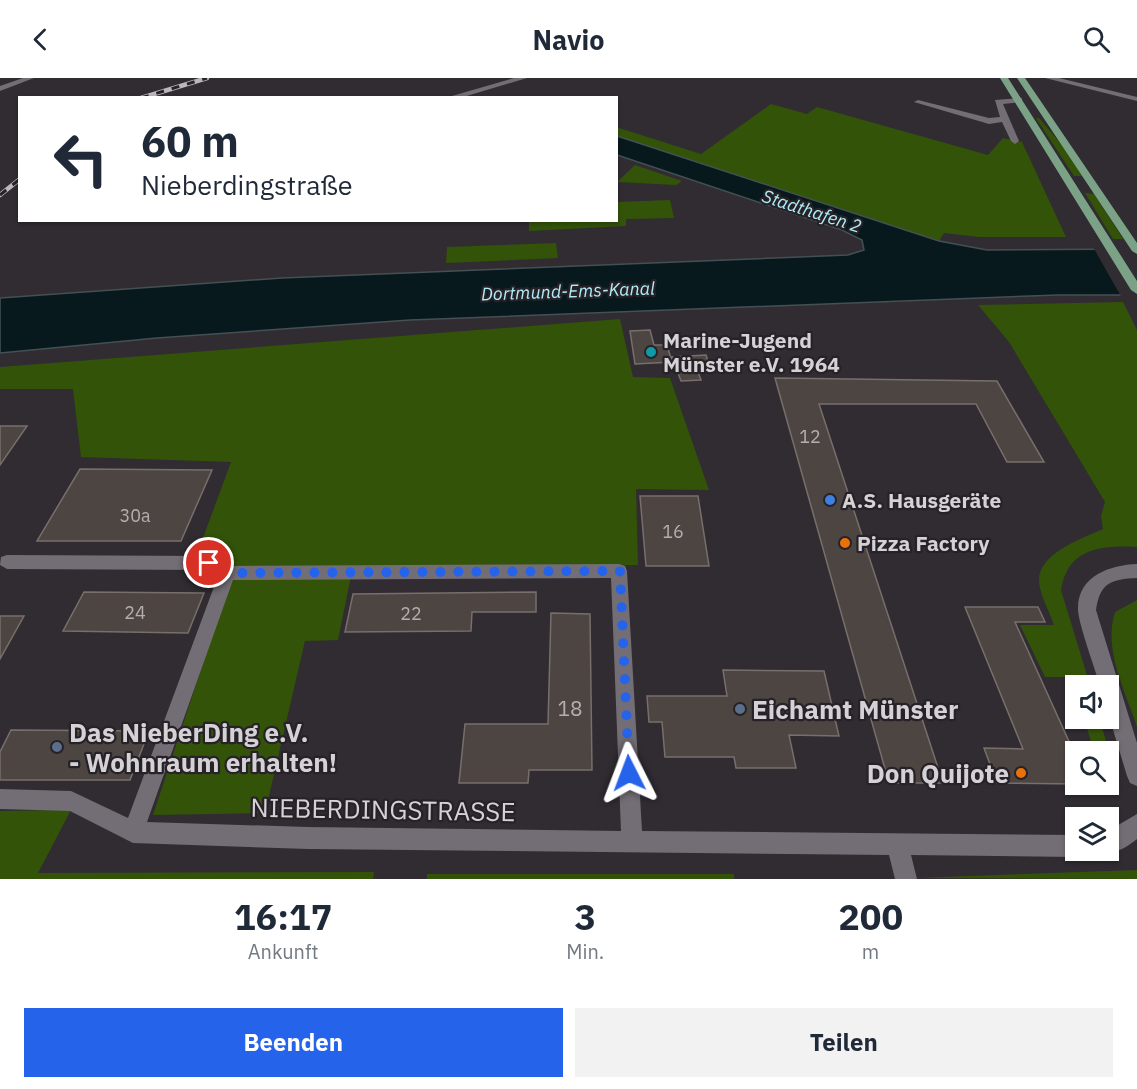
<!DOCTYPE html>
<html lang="de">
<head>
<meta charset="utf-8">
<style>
	body { margin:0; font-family:"IBM Plex Sans",sans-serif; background:#f2f2f3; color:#1f2937; height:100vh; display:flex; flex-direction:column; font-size:22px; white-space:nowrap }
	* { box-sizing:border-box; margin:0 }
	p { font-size:20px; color:#747a83 }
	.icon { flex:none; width:33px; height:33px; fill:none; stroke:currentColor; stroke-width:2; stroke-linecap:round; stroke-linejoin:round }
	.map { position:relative; height:801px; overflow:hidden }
	.details { display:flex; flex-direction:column; background:#fff; flex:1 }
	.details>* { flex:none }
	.top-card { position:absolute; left:18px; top:18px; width:600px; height:126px; border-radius:0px; box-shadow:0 2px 4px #0004; background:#fff; color:#1f2937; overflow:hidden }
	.controls { position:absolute; left:1065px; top:597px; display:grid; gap:12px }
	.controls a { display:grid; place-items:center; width:54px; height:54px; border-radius:0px; background:#fff; box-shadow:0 2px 4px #0004; font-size:30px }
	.pin { position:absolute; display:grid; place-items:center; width:51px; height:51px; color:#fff; margin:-26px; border:3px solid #fff; border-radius:50%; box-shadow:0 2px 6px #0007 }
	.me { position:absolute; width:66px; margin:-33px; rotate:357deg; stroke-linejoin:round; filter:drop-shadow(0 0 4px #0008) }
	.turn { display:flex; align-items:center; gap:21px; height:126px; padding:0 24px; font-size:27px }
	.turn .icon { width:78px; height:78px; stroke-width:2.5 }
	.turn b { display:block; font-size:42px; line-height:51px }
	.eta { display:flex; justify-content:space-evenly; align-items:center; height:102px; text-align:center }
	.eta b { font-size:36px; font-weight:700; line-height:42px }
	.cta { display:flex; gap:12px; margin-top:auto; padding:12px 24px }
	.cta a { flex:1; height:69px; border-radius:0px; background:#2563eb; color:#fff; font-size:24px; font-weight:700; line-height:69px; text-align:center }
	.cta a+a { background:#f2f2f3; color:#1f2937 }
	header { display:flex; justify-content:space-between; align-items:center; height:78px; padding:0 24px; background:#fff; font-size:27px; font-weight:700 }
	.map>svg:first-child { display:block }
	.green { fill:#335309 }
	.water { fill:#07191c; stroke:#455054; stroke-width:1.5 }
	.pier { fill:#302c32 }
	.building { fill:#4d4542; stroke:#786f6d; stroke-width:1.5 }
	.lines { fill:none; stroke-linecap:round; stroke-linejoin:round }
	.minor { fill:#736e75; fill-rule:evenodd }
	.major { fill:#7ba286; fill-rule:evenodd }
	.rail-casing { stroke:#bbb8bc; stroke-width:4.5 }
	.rail { stroke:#262228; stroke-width:3; stroke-dasharray:8; stroke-linecap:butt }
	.route { stroke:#2563eb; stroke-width:10; stroke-dasharray:0 18 }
	.culture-dot { fill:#0f9aa8; stroke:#262228; stroke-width:2 }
	.shop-dot { fill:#3f7fe0; stroke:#262228; stroke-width:2 }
	.food-dot { fill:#e8710a; stroke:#262228; stroke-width:2 }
	.service-dot { fill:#5c6f8a; stroke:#262228; stroke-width:2 }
	.labels { text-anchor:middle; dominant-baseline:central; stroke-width:4.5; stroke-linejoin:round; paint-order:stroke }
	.far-water-label { font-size:18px; font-style:italic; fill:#afecf6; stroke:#262228 }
	.number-label { font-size:18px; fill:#b3afb1 }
	.poi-label { font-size:21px; font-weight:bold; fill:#d5d2d6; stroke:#262228; text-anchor:start }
	.near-number-label { font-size:21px; fill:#b3afb1 }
	.near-poi-label { font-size:26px; font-weight:bold; fill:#d5d2d6; stroke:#262228; text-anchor:start }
	.near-street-label { font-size:26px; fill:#d5d2d6; stroke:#262228 }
</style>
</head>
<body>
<header><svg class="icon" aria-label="back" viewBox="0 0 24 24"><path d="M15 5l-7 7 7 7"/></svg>Navio<svg class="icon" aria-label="search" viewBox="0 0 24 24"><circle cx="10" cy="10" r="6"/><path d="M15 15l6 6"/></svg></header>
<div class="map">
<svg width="1137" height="801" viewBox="0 0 1137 801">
	<rect width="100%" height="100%" fill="#302c32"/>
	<!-- green -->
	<path class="green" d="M 771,26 L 807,36 L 817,29 L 988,77 L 1003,60 L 1022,64 L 1066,159 L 979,159 L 944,155 L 939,163 L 617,58 L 616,49 L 701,76 Z
		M 1036,40 L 1039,40 L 1062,67 L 1082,98 L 1074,98 Z
		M 635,87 L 682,103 L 676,107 L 617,104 Z
		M 1085,115 L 1094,116 L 1123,161 L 1113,161 Z
		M 670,122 L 674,140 L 626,141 L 626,148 L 529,153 L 529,143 L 616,142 L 617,124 Z
		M 556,165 L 558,180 L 446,185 L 447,169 Z
		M 1123,224 L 1137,252 L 1137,469 C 1101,467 1068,470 1061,512 L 1090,607 L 1076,608 L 1075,618 L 1067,599 L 1045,599 L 1020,547 L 1054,547 C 1050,534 1039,516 1039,502 C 1039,475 1083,460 1103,451 L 1101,438 L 1105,424 L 1009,264 L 978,227 Z
		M 620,241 L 633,299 L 670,300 L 709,412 L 636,411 L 638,487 L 234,490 L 196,479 L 231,384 L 81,379 L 73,311 L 0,311 L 0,289 Z
		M 351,498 L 338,562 L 305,563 L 265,735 L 153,737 L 231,501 Z
		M 1137,522 L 1137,649 C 1125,612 1103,572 1115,534 Z
		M 1084,641 L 1100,641 L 1116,702 L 1109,699 L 1108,674 L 1094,673 Z
		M 71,732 L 38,795 L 374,794 L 373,801 L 0,801 L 0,733 Z
		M 1137,792 L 1137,801 L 915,800 Z
		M 427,796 L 734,796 L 734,801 L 427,801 Z"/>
	<!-- water -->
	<path class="water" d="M 617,58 L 939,163 L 987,172 L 1137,171 L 1137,217 L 1058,217 L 410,242 L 157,260 L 0,275 L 0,220 L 282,200 L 848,177 L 864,172 L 862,162 L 842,152 L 617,77 Z"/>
	<!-- pier -->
	<path class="pier" d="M 1137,168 L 1137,220 L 1122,220 L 1093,169 Z"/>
	<!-- building -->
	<path class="building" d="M 650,252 L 654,267 L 667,267 L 672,284 L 635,286 L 630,253 Z
		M 706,277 L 711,293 L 698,294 L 701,302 L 681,303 L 672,279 Z
		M 775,300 L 997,303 L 1044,384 L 1007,384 L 976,326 L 819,326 L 943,705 L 889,705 Z
		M 0,348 L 27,348 L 0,387 Z
		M 80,391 L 212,392 L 181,463 L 37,463 Z
		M 640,418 L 698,418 L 709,488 L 646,488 Z
		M 84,514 L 204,515 L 188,555 L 63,553 Z
		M 536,514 L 536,534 L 472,534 L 471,553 L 345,554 L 353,516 Z
		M 965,529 L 1038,529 L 1045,544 L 1015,544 L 1076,679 L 1076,706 L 997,705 L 984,670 L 1023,671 Z
		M 551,535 L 590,536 L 592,692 L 529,692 L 528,705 L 459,705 L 465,646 L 548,646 Z
		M 0,538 L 24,538 L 0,581 Z
		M 723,592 L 824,593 L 839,658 L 789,657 L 796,690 L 736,690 L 734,679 L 665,679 L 662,644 L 649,644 L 647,618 L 727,618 Z
		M 11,652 L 149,653 L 130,702 L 0,702 L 0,674 Z"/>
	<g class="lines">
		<!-- minor -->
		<path class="minor" d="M 23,0 L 34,0 L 0,13 L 0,8 Z
			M 514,0 L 527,0 L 460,20 L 445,20 Z
			M 1045,0 L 1059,0 L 1137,19 L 1137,23 Z
			M 1022,20 L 1022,24 L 1003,26 L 1019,63 L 1015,66 L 1011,63 L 1002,44 L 989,46 L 914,24 L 918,22 L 989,40 L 1000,39 L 995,22 Z
			M 7,477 L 209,478 L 229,488 L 619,486 L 625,488 L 627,493 L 642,753 L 1076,757 L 1076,772 L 1085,772 L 1076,779 L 911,777 L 917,801 L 895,801 L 889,777 L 308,771 L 133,765 L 70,733 L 0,731 L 0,711 L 71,713 L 128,740 L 218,498 L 207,492 L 7,491 L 0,487 L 1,479 ZM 611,500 L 621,753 L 308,749 L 147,744 L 233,502 Z
			M 1137,486 L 1137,500 C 1111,501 1100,505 1096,532 L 1137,665 L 1137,708 L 1130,705 L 1127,698 L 1108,635 L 1108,608 L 1100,608 C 1095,590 1079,548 1078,532 C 1077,498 1110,487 1137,486 Z
			M 1137,736 L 1137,761 C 1128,768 1115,778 1103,772 L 1108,772 L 1108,753 Z"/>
		<!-- major -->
		<path class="major" d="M 1000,0 L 1008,0 L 1137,203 L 1137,216 L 1131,212 Z
			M 1017,0 L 1025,0 L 1137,165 L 1137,176 L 1132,173 Z"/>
		<!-- rail casing -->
		<g class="rail-casing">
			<path id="rail" d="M 141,20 L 207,0
				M 0,117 L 20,101"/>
		</g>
		<!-- rail -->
		<use href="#rail" class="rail"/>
	</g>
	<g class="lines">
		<!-- route -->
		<path class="route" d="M 209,485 L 227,495 L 620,493 L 629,695"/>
	</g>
	<!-- markers -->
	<circle class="culture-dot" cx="651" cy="274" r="6"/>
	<circle class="shop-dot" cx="830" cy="422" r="6"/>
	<g class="food-dot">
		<circle cx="845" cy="465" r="6"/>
		<circle cx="1021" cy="695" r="6"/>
	</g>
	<g class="service-dot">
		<circle cx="740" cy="631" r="6"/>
		<circle cx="57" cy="669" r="6"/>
	</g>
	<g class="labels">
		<!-- far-water labels -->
		<g class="far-water-label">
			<text transform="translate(812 133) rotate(18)">Stadthafen 2</text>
			<text transform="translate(568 213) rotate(-2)">Dortmund-Ems-Kanal</text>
		</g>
		<!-- number labels -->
		<g class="number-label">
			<text x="810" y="358">12</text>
			<text x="135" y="437">30a</text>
			<text x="673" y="453">16</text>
			<text x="135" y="534">24</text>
			<text x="411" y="535">22</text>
		</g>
		<!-- poi labels -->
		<g class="poi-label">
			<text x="663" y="262">Marine-Jugend<tspan x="663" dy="24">Münster e.V. 1964</tspan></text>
			<text x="842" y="422">A.S. Hausgeräte</text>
			<text x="857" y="465">Pizza Factory</text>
		</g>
		<!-- near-number labels -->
		<g class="near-number-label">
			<text x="570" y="630">18</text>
		</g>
		<!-- near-poi labels -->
		<g class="near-poi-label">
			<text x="752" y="631">Eichamt Münster</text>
			<text x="69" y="654">Das NieberDing e.V.<tspan x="69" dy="30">- Wohnraum erhalten!</tspan></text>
			<text x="1009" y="695" text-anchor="end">Don Quijote</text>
		</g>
		<!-- near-street labels -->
		<g class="near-street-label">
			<text transform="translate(383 731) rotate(1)">NIEBERDINGSTRASSE</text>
		</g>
	</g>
</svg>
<div class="controls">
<a><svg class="icon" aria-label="sound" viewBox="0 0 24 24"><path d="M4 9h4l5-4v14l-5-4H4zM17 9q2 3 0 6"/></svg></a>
<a><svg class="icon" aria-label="search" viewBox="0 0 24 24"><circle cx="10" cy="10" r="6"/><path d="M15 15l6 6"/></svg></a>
<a><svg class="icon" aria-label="layers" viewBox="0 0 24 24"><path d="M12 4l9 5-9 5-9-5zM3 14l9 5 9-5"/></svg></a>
</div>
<div class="pin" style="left:209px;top:485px;background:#d93025"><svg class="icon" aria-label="arrive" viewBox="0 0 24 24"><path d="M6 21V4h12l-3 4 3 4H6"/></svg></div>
<svg class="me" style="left:629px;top:695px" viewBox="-20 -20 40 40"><path d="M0-17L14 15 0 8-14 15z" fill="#2563eb" stroke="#fff" stroke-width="4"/></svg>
<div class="top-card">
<div class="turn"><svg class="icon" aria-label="left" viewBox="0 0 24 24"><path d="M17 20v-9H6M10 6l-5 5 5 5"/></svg><div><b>60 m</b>Nieberdingstraße</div></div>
</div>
</div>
<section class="details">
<div class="eta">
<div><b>16:17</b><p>Ankunft</p></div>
<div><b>3</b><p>Min.</p></div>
<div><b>200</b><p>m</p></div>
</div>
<div class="cta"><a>Beenden</a><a>Teilen</a></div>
</section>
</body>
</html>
